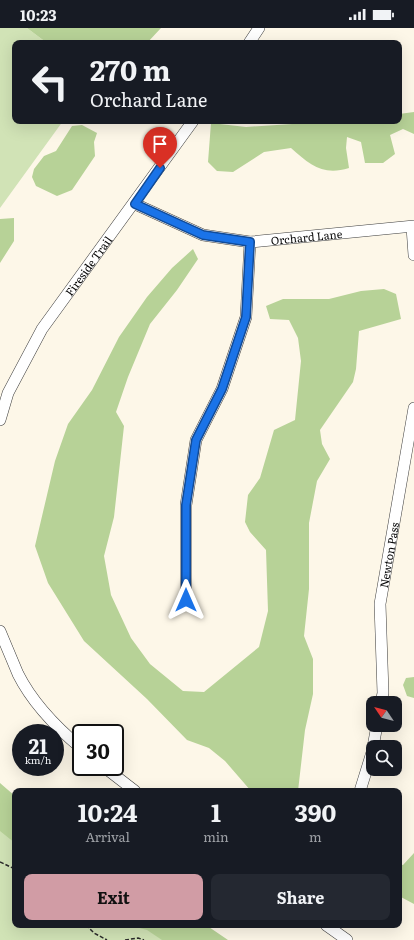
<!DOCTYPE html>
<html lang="en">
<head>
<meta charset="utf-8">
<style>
	body { margin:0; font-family:Literata,serif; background:#242831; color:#f1f3f6; height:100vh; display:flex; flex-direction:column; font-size:15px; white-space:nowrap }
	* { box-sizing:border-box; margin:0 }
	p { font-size:13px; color:#9ea1a6 }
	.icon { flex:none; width:22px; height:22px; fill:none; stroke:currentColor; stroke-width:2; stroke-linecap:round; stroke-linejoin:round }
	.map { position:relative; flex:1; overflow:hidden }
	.drawer { position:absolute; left:12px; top:760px; width:390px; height:140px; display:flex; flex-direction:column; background:#171b24; border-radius:8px; box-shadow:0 4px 16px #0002 }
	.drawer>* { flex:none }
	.top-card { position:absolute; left:12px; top:12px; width:390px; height:84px; border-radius:8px; box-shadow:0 4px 16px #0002; background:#171b24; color:#f1f3f6; overflow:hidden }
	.needle { width:26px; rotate:305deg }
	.controls { position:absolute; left:366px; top:668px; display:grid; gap:8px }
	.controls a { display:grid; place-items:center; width:36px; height:36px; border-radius:8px; background:#171b24; box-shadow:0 4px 16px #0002; font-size:20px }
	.speed { position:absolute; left:12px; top:696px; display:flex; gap:8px; font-size:20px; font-weight:700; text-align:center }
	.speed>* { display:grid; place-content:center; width:52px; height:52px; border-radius:50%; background:#171b24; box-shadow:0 4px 16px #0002; line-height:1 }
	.speed small { font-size:10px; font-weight:400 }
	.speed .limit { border:2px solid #111; border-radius:6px; background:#fff; color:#111 }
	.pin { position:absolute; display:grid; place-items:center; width:34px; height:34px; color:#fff; margin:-41px -17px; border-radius:50% 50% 50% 0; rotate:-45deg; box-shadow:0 0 4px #0007 }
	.pin .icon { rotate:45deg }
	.me { position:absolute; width:44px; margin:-22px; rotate:0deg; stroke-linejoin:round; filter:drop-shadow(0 0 3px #0008) }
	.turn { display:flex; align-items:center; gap:14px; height:84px; padding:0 12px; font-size:18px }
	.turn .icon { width:52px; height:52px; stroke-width:2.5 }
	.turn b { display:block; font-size:28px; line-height:34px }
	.eta { display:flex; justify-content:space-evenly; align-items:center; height:68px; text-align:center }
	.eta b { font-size:24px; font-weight:700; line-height:28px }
	.primary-button { display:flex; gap:8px; margin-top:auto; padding:8px 12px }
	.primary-button a { flex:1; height:46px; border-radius:8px; background:#d19ca5; color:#111; font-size:16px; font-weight:700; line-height:46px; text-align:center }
	.primary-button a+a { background:#242831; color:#f1f3f6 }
	.status { display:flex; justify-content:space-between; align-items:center; height:28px; padding:0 20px; background:#171b24; direction:ltr }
	.status svg { height:11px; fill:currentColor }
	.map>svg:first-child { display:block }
	.green { fill:#d1e3b6 }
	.forest { fill:#b7d297 }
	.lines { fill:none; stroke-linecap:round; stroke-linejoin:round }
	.minor-casing { stroke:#3c3c3c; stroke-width:12 }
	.path { stroke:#2b2b2b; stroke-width:1.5; stroke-dasharray:4 2; stroke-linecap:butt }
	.minor { stroke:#fff; stroke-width:11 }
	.route-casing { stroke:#114b97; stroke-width:10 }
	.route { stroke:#1a73e8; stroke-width:7 }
	.labels { text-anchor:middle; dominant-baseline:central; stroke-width:4; stroke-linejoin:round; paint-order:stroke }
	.street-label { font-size:11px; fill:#090909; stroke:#fff }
</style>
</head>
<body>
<div class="status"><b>10:23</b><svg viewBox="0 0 49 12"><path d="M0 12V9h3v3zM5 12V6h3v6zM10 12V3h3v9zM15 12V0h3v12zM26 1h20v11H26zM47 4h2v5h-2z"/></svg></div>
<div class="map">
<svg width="414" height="912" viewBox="0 0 414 912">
	<rect width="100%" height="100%" fill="#fdf7e8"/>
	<!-- green -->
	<path class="green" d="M 0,0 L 27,0 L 47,15 L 15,15 L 15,93 L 63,93 L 0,180 Z
		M 0,776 L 15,786 L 15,897 L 170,897 L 190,912 L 0,912 Z"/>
	<!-- forest -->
	<path class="forest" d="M 27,0 L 161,0 L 147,15 L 47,15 Z
		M 414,84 L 414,106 L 403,101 L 390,107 L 395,126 L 383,135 L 365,135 L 361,114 L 347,109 L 346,120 L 349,140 C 323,148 310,137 291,120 L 264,124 L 233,144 L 217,143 L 208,134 L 211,95 L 246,99 L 338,93 L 399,93 L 399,86 Z
		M 82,97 L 97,105 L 94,114 L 95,128 L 72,162 L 57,168 L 36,158 L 32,149 L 34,141 L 44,128 L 56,123 L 72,98 Z
		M 14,190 L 14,213 L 0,235 L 0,191 Z
		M 193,221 L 198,231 L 177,262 L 150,296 L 128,349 L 116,384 L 124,398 L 114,489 L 104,528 L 111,567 L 131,610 L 150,636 L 183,663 L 204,664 L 259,619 L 268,583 L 266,522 L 250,504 L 245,494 L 248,467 L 260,450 L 274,402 L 295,392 L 301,333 L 298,310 L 289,292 L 270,291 L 266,278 L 283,271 L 329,271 L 361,263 L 384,261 L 396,266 L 401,291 L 359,303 L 356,341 L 353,354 L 320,402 L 322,416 L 330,431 L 317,453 L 309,495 L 309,561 L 304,608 L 313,631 L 313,666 L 305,702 L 298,763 L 251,763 L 225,733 L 209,720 L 187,712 L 147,671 L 84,613 L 48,555 L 35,518 L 55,433 L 68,396 L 92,362 L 119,309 L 147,269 L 172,240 Z
		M 414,649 L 414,670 L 407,668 L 403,657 L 406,650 Z
		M 0,755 L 15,768 L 15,815 L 0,803 Z
		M 414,825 L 414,876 L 399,868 L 399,836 L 403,837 Z
		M 128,897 L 206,897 L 228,912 L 162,912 L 147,902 Z"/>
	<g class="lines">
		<!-- minor casing -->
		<g class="minor-casing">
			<g id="minor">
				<path d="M 249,15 L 259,0"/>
				<path id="s1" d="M 135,176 L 203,207 L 250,214 L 414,198"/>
				<path d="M 412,199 L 414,227"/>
				<path id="s2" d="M 0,392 L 8,365 L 42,301 L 193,93"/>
				<path d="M 186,572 L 186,477 L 196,412 L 222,361 L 246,289 L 250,214"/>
				<path d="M 0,603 C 6,617 12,632 18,646 C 32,674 57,700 81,720"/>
				<path id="s3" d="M 381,675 L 383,665 L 380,576 L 414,380"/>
				<path d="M 373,719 L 377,697"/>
				<path d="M 104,739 L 135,763"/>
				<path d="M 360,763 L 373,721"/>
				<path d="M 326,897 L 347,912"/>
			</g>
		</g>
		<!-- path -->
		<path class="path" d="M 0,834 L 15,841
			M 86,897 L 94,905 L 107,912
			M 125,912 L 138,910 L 144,912"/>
		<!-- minor -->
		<use href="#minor" class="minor"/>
	</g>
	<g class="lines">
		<!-- route casing -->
		<g class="route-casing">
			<path id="route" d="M 160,140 L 135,176 L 203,207 L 250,214 L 246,289 L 222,361 L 196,412 L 186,477 L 186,572"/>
		</g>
		<!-- route -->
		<use href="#route" class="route"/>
	</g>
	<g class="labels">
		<!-- street labels -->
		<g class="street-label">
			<text stroke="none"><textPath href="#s1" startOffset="179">Orchard Lane</textPath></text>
			<text stroke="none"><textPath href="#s2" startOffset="179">Fireside Trail</textPath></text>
			<text stroke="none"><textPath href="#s3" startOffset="149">Newton Pass</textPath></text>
		</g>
	</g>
</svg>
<div class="controls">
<a><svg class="needle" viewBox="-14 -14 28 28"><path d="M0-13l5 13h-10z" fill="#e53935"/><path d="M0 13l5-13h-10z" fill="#9ea1a6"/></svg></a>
<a><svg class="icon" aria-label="search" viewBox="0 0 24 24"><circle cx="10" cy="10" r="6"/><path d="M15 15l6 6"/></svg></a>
</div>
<div class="speed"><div>21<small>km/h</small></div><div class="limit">30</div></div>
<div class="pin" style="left:160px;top:140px;background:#d93025"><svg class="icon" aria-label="arrive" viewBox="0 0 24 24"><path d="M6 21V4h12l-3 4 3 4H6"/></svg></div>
<svg class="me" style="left:186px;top:572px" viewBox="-20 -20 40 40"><path d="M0-17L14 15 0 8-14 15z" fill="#1a73e8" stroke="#fff" stroke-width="4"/></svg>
<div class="top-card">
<div class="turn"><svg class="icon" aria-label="left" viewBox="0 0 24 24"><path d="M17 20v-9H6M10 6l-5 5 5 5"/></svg><div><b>270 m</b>Orchard Lane</div></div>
</div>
<section class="drawer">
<div class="eta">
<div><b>10:24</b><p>Arrival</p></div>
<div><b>1</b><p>min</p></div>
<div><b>390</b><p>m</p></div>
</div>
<div class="primary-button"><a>Exit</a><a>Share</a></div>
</section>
</div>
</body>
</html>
